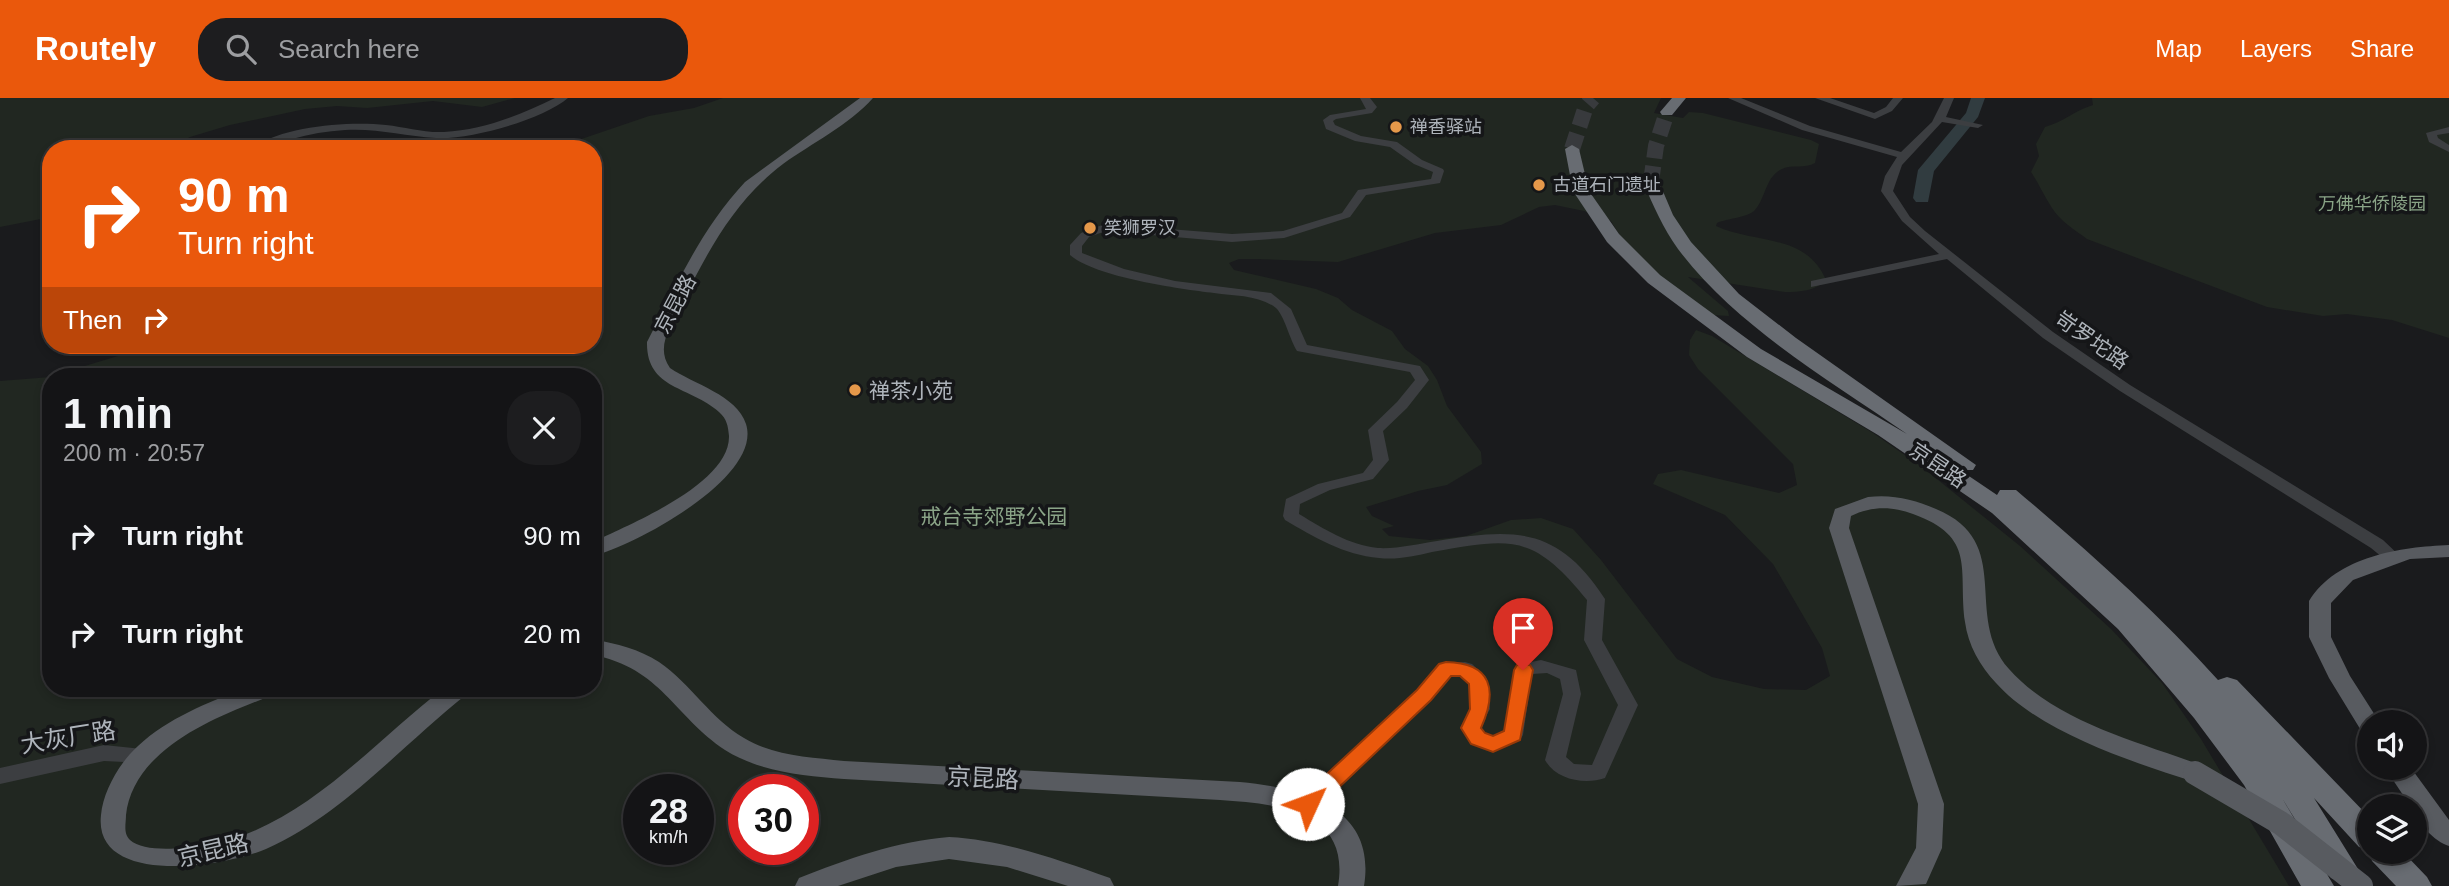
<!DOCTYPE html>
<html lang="en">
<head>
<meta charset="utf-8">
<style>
	body { margin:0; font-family:Arial,"Noto Sans SC",sans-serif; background:#1d1d1f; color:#f1f3f6; height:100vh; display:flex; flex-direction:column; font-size:26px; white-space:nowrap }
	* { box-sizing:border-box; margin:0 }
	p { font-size:23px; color:#9d9ea1 }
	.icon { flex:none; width:38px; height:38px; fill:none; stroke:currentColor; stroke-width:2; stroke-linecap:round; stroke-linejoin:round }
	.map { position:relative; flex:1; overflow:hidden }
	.details { position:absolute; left:42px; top:270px; width:560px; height:329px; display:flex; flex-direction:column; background:#141416; border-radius:28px; box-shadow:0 4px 10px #0003,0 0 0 2px #333335 }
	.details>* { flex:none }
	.guide { position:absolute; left:42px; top:42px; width:560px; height:214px; border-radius:28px; box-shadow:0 4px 10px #0003,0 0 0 2px #333335; background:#ea580c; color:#fff; overflow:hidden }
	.fabs { position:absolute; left:2357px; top:612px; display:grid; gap:14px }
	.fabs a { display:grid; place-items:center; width:70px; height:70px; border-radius:50%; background:#141416; box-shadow:0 4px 10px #0003,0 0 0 2px #333335; font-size:35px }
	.speed { position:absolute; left:623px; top:676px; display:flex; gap:14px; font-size:35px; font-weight:700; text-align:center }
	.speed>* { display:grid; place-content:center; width:91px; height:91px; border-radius:50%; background:#141416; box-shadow:0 4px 10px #0003,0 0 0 2px #333335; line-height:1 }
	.speed small { font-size:18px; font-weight:400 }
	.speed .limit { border:10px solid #d22; background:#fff; color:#111 }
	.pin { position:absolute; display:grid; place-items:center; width:60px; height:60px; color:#fff; margin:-72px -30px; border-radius:50% 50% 50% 0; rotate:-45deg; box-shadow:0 0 7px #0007 }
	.pin .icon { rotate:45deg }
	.me { position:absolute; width:77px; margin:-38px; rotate:47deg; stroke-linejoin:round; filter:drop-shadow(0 0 5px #0008) }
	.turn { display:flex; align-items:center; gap:24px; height:147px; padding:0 21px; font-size:32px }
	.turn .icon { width:91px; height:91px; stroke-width:2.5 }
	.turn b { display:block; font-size:49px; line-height:60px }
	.then { display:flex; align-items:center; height:66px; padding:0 21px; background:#0003; gap:14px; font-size:26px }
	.round { display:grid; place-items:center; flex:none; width:74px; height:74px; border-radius:28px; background:#1d1d1f }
	.summary { display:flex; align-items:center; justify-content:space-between; height:119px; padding:0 21px }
	h1 { font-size:42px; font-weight:600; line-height:52px }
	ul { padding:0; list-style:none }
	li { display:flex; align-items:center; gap:21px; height:98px; padding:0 21px }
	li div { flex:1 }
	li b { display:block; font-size:26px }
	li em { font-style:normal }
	header { display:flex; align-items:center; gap:42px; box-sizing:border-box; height:98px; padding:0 35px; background:#ea580c; color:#fff }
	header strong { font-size:33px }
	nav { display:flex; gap:38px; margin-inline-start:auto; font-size:24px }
	.search { width:490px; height:63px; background:#1d1d1f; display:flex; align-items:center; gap:18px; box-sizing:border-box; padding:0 24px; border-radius:28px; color:#9d9ea1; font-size:26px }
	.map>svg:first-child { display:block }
	.green { fill:#212721; fill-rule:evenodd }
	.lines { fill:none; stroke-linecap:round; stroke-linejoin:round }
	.river { fill:#313c40; fill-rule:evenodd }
	.highway-tunnel { stroke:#383a3d; stroke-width:16; stroke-dasharray:16 8; stroke-linecap:butt }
	.minor { fill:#3c3e41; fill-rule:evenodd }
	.major { fill:#585b60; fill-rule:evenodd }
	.highway { fill:#686c72; fill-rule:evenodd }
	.major-bridge { stroke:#585b60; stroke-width:24 }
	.route { fill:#ea580c; stroke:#983908; stroke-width:2 }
	.poi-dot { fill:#e5984a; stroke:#151618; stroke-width:2.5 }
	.labels { text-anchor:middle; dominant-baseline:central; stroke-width:7; stroke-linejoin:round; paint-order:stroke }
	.far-poi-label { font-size:18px; fill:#aeb4bb; stroke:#151618; text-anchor:start }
	.far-park-label { font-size:18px; fill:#8aa487; stroke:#151618 }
	.street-label { font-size:21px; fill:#aeb4bb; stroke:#151618 }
	.poi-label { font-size:21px; fill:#aeb4bb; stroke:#151618; text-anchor:start }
	.park-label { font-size:21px; fill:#8aa487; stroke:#151618 }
	.near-street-label { font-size:24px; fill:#aeb4bb; stroke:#151618 }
</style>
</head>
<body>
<header>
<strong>Routely</strong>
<div class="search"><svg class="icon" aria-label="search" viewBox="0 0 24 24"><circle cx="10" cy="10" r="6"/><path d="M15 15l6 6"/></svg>Search here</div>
<nav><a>Map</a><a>Layers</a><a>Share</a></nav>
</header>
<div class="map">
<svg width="2449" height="788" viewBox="0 0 2449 788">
	<rect width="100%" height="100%" fill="#1a1b1d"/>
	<!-- green -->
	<path class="green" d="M 0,0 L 515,0 L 482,9 L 433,3 L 367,10 L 337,8 L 305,11 L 230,27 L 190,39 L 166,51 L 51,51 L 51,119 L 0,129 Z
		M 723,0 L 1661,0 L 1654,15 L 1683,20 L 1689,14 L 1703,15 L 1811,42 L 1819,46 L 1815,65 C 1805,71 1792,66 1782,71 C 1765,79 1766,100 1755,112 C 1747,120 1728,120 1717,125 L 1716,128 C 1755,146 1806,135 1826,182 C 1815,193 1800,194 1785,194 L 1688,179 L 1728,213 L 1729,218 L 1712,217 L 1673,191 L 1623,143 L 1611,123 L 1584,113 L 1555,107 L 1539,109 L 1501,127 L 1435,135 L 1338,164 L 1257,161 L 1239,161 L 1229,165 L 1234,172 L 1316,191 L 1338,200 L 1352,212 L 1392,233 L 1405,251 L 1428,268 L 1437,282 L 1447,308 L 1481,354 L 1482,366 L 1447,387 L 1418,393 L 1366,409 L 1372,418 L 1394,428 L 1382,431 L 1389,438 L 1430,442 L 1466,438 L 1511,422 L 1541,420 L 1573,431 L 1601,462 L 1677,561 L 1712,579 L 1764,591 L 1806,592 L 1830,578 L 1822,550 L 1773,466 L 1725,417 L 1653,386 L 1658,376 L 1681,372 L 1779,395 L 1797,387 L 1793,366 L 1698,271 L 1689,257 L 1690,242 L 1696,232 L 1712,238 L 1873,335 L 1922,369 L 2020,448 L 2111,531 L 2162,585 L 2201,641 L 2289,788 L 0,788 L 0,283 L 51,279 L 51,590 L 593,590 L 593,278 L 52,278 L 154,247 L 593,247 L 593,51 L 552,51 L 649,18 L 694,10 ZM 639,691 L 698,691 L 698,751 L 639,751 ZM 744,691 L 803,691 L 803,751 L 744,751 Z
		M 2092,0 L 2449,0 L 2449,240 L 2392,222 L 2347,216 L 2323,218 L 2267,209 L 2087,141 C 2075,132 2060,123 2052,110 C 2044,98 2039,86 2031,74 L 2039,58 L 2036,46 L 2045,29 C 2063,24 2076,12 2093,7 Z"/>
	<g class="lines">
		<!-- river -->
		<path class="river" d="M 1971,0 L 1985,0 L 1978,19 L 1934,73 L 1928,104 L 1916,104 L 1913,100 L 1918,72 L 1966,15 Z"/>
		<!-- highway-tunnel -->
		<path class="highway-tunnel" d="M 1572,51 L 1586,8 L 1593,0
			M 1651,84 L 1656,48 L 1667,14"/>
		<!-- minor -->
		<path class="minor" d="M 555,0 L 568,0 C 542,22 470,42 436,40 C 405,38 376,30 345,32 C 327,33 309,36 292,41 C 278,45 266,51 251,51 C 281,28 348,23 386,27 C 405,29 424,35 444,34 C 483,32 520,17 555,0 Z
			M 1360,0 L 1370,0 L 1377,9 L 1372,15 L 1336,21 L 1333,23 L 1335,27 L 1361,38 L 1397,44 L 1422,62 L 1443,71 L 1444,73 L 1440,85 L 1366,97 L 1350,119 L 1284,140 L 1232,144 L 1106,133 L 1089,139 L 1082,148 L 1082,155 L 1124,171 L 1175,183 L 1271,195 L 1291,211 L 1307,247 L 1420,268 L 1429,282 L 1407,310 L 1383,333 L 1389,362 L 1373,381 L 1330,392 L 1300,406 L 1299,416 C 1324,431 1349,447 1378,450 C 1397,451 1418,446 1437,443 C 1514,430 1558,428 1605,501 L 1602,542 L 1638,607 L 1605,680 C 1585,687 1556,682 1545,662 L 1563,596 L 1560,581 L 1547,575 L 1532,576 L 1523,637 L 1520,642 L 1493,653 L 1471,645 L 1460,630 L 1470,611 L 1470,586 L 1460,578 L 1451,578 L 1431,602 L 1315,712 L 1308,714 L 1301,712 L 1298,706 L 1301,700 L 1417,592 L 1439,566 L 1465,564 L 1472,566 L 1486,579 L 1488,584 L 1490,611 L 1480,629 L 1485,635 L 1493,638 L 1504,633 L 1516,567 L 1541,562 L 1576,572 L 1581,596 L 1566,659 L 1574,666 L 1592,667 L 1618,607 L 1584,542 L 1587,502 C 1533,435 1512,440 1432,454 C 1415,458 1397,462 1379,460 C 1344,457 1314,439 1285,422 L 1283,418 L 1286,401 L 1318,386 L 1363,375 L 1373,362 L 1368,332 L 1397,304 L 1415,282 L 1410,274 L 1297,253 C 1290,242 1284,217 1276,210 C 1259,197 1235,198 1214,195 C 1180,191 1095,179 1070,157 L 1070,147 L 1081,135 L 1105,126 L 1232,136 L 1283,133 L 1342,115 L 1358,92 L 1431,81 L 1433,74 L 1414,66 L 1390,49 L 1355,43 L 1326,31 L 1323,22 L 1330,17 L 1366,11 Z
			M 1728,0 L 1741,0 L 1810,28 L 1901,54 L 1932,24 L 1944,0 L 1954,0 L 1946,19 L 1983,27 L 1978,30 L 1942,24 L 1902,67 L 1893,93 L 1910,119 L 1925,133 L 2053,234 L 2130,287 L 2383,442 L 2402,460 L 2400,464 L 2388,464 L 2371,450 L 2120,293 L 2043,240 L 1947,161 L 1811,189 L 1811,183 L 1939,156 L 1902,123 L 1881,93 L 1885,78 L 1897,59 L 1802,32 Z
			M 1815,0 L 1830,0 L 1874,15 L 1886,9 L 1893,0 L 1903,0 L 1892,13 L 1875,21 Z
			M 2449,29 L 2449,35 L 2437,37 L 2438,40 L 2449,47 L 2449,54 L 2429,44 L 2426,35 Z
			M 104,647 L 152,652 L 155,657 L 152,662 L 145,665 L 104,663 L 0,686 L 0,670 Z"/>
		<!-- major -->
		<path class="major" d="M 860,0 L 873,0 C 849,27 812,45 783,66 C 734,103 708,153 681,207 C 671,228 655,249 670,270 C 693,286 737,297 746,326 C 763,379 634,448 593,458 L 593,444 C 630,426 730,386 729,338 C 728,328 727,321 719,314 C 690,288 646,292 647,244 C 676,188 701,131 745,84 Z
			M 1868,399 C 1891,396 1914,401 1936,411 C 2016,444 1962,518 2009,571 C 2056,624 2139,644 2204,668 L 2207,675 L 2204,682 L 2195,684 C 2132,664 2041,635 1996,585 C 1980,568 1968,547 1965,524 C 1958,471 1977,439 1913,416 C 1892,408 1871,408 1851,418 L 1849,430 L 1944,706 L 1942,750 L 1926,786 L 1896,788 L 1916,750 L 1918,706 L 1829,430 L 1835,411 Z
			M 2449,447 L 2449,459 L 2410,461 L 2353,482 L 2331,505 L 2331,539 L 2350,578 L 2380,625 L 2370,625 L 2370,637 L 2362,634 L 2329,580 L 2309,539 L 2309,503 C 2337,458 2401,449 2449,447 Z
			M 593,541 C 617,546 639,551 659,564 C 691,586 711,621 744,640 C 774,658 810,659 844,663 L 1240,684 C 1302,690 1377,708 1364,788 L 1338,788 C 1351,711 1276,706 1220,702 L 844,681 C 804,678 760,674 725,652 C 674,618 661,570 593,557 Z
			M 245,590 L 278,590 L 275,596 C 233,613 188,629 155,661 C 140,675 128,696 126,717 C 126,726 123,735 130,742 C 150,760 221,746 244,737 C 322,707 379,640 444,590 L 470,590 L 467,596 C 401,648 344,716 266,751 C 222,770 93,788 101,717 C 103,693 120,664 138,648 C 168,620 207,605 245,590 Z
			M 2385,670 L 2411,670 L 2449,722 L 2449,748 C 2435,744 2415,724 2415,709 L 2411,709 Z
			M 949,739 C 1005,742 1058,762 1110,780 L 1114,788 L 1068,788 L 1007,769 L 949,761 L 896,769 L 838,788 L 795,788 L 799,780 C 847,761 897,743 949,739 Z"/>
		<!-- highway -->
		<path class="highway" d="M 1672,0 L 1686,0 L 1672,17 L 1662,17 L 1660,14 Z
			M 1572,47 L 1579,51 L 1589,93 L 1619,136 L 1660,177 L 1761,251 L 1907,336 C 1828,281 1737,229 1678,151 C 1663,130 1653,107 1643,84 L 1651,79 L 1659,84 L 1673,117 L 1691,144 L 1739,196 L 1796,240 L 1976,367 L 1973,372 L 1960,372 L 1997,397 L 2000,392 L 2016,392 C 2087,452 2156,513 2218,582 L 2227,579 L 2237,582 L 2370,720 L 2370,754 L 2403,754 L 2427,779 L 2432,788 L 2396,788 L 2372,763 L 2369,752 L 2359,749 L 2314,700 L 2358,771 L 2353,780 L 2342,784 L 2331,780 L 2282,700 L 2334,788 L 2301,788 L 2244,687 L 2194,620 L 2118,531 L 1992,415 L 1878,337 L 1747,259 L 1648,185 L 1607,144 L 1573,93 L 1565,51 Z"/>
		<!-- major-bridge -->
		<path class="major-bridge" d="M 2195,675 L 2282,726 L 2361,788"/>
	</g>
	<!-- route -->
	<path class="route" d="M 1446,564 C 1492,565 1498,592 1481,630 L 1485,635 L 1493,638 L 1504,633 L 1514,572 L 1517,567 L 1530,567 L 1533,572 L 1520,642 L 1493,654 L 1471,646 L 1461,630 L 1470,611 L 1469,586 L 1460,578 L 1451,578 L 1431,602 L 1315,712 L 1308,714 L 1301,712 L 1298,706 L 1301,700 L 1417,592 L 1439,566 Z"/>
	<!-- markers -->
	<g class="poi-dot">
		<circle cx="1396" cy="29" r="7"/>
		<circle cx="1539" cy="87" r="7"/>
		<circle cx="1090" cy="130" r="7"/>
		<circle cx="855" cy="292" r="7"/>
	</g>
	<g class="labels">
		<!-- far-poi labels -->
		<g class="far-poi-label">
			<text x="1410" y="29">禅香驿站</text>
			<text x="1553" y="87">古道石门遗址</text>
			<text x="1104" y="130">笑狮罗汉</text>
		</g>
		<!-- far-park labels -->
		<g class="far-park-label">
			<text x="2372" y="106">万佛华侨陵园</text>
		</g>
		<!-- street labels -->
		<g class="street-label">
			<text transform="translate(675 206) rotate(-62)">京昆路</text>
			<text transform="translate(2092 242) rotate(35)">岢罗坨路</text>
			<text transform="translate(1938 367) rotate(34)">京昆路</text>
		</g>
		<!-- poi labels -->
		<g class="poi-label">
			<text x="869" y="292">禅茶小苑</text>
		</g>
		<!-- park labels -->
		<g class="park-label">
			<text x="994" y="418">戒台寺郊野公园</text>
		</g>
		<!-- near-street labels -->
		<g class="near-street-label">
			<text transform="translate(68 639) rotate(-9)">大灰厂路</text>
			<text transform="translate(983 680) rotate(3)">京昆路</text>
			<text transform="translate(213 752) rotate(-13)">京昆路</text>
		</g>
	</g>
</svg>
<div class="fabs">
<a><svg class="icon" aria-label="sound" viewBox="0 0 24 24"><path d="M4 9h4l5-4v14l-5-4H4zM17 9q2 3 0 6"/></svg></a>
<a><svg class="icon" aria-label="layers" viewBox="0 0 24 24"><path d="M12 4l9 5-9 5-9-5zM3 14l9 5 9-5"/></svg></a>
</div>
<div class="speed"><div>28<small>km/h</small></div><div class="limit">30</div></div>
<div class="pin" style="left:1523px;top:572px;background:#d93025"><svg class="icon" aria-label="arrive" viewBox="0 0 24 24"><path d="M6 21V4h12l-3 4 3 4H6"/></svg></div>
<svg class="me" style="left:1308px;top:706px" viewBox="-20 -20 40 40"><circle r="19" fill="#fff"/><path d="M0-13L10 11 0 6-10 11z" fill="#ea580c"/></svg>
<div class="guide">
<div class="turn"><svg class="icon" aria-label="right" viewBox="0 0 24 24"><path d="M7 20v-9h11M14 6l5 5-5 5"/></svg><div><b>90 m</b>Turn right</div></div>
<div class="then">Then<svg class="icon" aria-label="right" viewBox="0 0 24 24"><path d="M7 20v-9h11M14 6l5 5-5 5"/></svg></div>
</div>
<section class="details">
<div class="summary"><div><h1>1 min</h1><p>200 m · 20:57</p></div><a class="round"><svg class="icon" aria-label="close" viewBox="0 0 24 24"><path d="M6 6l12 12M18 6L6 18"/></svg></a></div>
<ul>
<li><svg class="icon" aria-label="right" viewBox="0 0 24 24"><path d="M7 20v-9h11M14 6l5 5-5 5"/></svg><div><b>Turn right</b></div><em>90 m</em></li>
<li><svg class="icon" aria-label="right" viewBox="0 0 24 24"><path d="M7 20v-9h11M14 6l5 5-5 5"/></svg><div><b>Turn right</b></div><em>20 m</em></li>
</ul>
</section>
</div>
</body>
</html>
